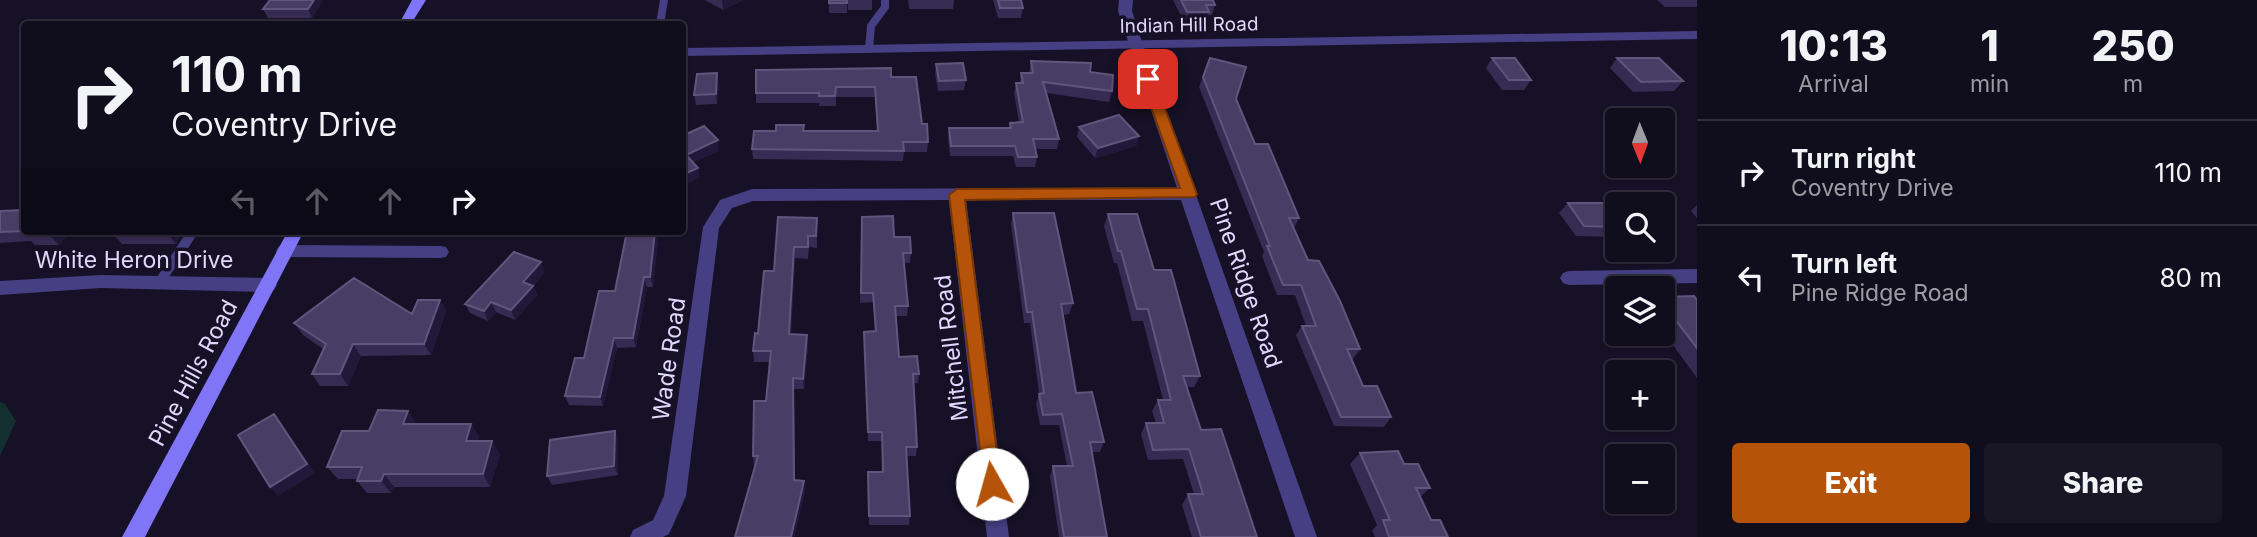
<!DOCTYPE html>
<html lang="en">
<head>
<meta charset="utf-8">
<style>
	body { margin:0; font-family:Inter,sans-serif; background:#191625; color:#f1f3f6; height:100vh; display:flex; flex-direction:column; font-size:26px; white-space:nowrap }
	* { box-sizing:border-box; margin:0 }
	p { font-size:23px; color:#9c9ca3 }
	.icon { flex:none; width:38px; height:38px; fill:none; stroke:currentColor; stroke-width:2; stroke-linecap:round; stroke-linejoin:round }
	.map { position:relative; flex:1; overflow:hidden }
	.details { display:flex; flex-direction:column; background:#100d1c; width:560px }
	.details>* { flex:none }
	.hud { position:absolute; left:21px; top:21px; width:665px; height:214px; border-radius:7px; box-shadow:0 2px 5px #0004,0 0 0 2px #302d3b; background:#100d1c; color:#f1f3f6; overflow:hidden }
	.needle { width:46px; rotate:179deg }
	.tools { position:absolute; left:1605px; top:108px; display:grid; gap:14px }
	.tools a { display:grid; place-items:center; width:70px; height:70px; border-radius:7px; background:#100d1c; box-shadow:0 2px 5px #0004,0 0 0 2px #302d3b; font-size:35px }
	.pin { position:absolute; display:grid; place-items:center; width:60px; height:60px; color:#fff; margin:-30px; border-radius:14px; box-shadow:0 4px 10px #0006 }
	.me { position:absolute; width:77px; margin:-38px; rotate:353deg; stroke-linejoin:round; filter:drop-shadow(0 0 5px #0008) }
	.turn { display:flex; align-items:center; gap:24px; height:147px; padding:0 35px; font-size:32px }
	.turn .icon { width:91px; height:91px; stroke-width:2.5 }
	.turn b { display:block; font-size:49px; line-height:60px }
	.lanes { display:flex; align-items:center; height:66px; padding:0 35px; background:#0003; justify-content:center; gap:35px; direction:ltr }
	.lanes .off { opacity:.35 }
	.eta { display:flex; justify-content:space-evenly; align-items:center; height:119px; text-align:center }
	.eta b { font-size:42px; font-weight:800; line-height:49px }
	.action { display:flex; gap:14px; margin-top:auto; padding:14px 35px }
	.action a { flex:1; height:80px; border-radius:7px; background:#b45309; color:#fff; font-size:28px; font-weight:800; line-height:80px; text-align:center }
	.action a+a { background:#191625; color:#f1f3f6 }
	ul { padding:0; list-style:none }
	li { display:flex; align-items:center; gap:21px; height:105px; padding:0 35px; border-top:2px solid #302d3b }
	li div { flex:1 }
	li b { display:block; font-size:26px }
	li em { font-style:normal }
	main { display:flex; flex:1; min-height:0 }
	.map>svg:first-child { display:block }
	.green { fill:#142f30 }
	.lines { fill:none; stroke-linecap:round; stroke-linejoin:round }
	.service-far1 { stroke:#463f83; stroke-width:8 }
	.service { stroke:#463f83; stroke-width:10 }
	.minor { fill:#463f83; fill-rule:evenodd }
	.tertiary { fill:#463f83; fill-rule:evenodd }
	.secondary { fill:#8075f7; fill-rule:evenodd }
	.wall { fill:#362b53 }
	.shaded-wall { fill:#211939 }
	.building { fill:#483e65; stroke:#60567d; stroke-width:2 }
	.route { fill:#b45309; stroke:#753606; stroke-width:2 }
	.labels { text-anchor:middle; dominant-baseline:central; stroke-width:7; stroke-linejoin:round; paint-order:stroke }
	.far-street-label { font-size:19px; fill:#dfd8fd; stroke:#161126 }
	.street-label { font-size:23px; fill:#dfd8fd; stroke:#161126 }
</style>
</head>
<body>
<main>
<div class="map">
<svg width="1697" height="537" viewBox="0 0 1697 537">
	<rect width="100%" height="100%" fill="#161126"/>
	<!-- green -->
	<path class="green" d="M 0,402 L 5,404 L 16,421 L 0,456 Z"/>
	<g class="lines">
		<!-- service-far1 -->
		<path class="service-far1" d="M 660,24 L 664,0
			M 869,49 L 871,26 L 885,7 L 885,0
			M 191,235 L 194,231"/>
		<!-- service -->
		<path class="service" d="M 159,283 L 192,233"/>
		<!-- minor -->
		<path class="minor" d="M 1119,0 L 1133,0 L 1132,11 L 1143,45 L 1317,537 L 1295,537 L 1181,200 L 966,200 L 1009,537 L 987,537 L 949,200 L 753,201 L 732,208 L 719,228 L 686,496 L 669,534 L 663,537 L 630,537 L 633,530 L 653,520 L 664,496 L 703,227 L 720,200 L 752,189 L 1177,188 L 1118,11 Z
			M 285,245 L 440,246 L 446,247 L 449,252 L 446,257 L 440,258 L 285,257 L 279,256 L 276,251 L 279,246 Z
			M 1697,269 L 1697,283 L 1569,285 L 1563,283 L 1560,278 L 1563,273 L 1569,271 Z
			M 100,275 L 268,278 L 274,280 L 277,285 L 274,290 L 268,292 L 100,288 L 0,295 L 0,281 Z"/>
		<!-- tertiary -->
		<path class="tertiary" d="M 1697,31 L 1697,39 L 682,56 L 682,48 Z"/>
		<!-- secondary -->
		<path class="secondary" d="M 412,0 L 426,0 L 411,24 L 399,24 Z
			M 288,231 L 304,231 L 145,537 L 122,537 Z"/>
	</g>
	<!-- wall -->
	<path class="wall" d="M 270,0 L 323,0 L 312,18 L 268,18 L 263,9 Z
		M 705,0 L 743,0 L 723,10 Z
		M 829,0 L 847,0 L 847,13 L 829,13 Z
		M 848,0 L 872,0 L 872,10 L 848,10 Z
		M 908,0 L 954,0 L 953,9 L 909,9 Z
		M 993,0 L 1021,0 L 1023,8 L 1021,18 L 998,18 Z
		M 1173,0 L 1213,0 L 1215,5 L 1212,15 L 1209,15 L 1206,22 L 1184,22 Z
		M 1657,0 L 1697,0 L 1697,7 L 1665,7 Z
		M 1210,58 L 1236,99 L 1255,144 L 1299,218 L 1294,228 L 1308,260 L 1360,349 L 1353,359 L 1352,359 L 1363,386 L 1391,417 L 1384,427 L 1334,426 L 1296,335 L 1302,326 L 1306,326 L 1295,295 L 1277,295 L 1262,256 L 1264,252 L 1199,87 Z
		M 1492,58 L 1531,80 L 1524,90 L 1502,90 L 1486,68 Z
		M 1617,58 L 1683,81 L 1674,91 L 1633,92 L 1610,68 Z
		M 1031,61 L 1090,72 L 1112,91 L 1109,102 L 1046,93 L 1059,139 L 1057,149 L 1035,149 L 1037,157 L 1035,167 L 1016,167 L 1013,156 L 950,156 L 948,138 L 949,128 L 1009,128 L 1010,123 L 1019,122 L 1014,93 L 1016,83 L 1020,83 L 1021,73 L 1029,73 Z
		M 936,64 L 966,80 L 964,90 L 938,91 L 935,74 Z
		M 891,77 L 922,124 L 928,142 L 927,152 L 904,152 L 903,161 L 753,159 L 752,149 L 804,131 L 877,131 L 875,97 L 836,97 L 836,106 L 819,106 L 819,103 L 756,103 L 756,93 Z
		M 719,84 L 717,104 L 696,105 L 694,95 Z
		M 1079,127 L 1139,136 L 1136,146 L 1095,158 L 1077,137 Z
		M 1568,203 L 1617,205 L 1617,237 L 1576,236 L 1559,213 Z
		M 1697,205 L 1697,218 L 1691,211 Z
		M 0,211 L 24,231 L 71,231 L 59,245 L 35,245 L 31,241 L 0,243 Z
		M 1013,213 L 1073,303 L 1069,314 L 1063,315 L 1076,393 L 1104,442 L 1100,452 L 1091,452 L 1107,537 L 1059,537 L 1050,476 L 1053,466 L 1067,466 L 1059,425 L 1040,425 L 1036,404 L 1039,394 L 1030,323 L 1024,323 L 1011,224 Z
		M 1108,214 L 1154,270 L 1200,376 L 1194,387 L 1187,387 L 1201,430 L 1257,537 L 1192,537 L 1182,505 L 1188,494 L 1194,494 L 1183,459 L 1148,460 L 1141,434 L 1146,423 L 1156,423 L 1152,411 L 1158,400 L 1163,400 L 1143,321 L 1132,321 L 1117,263 L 1114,263 L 1104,226 Z
		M 862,217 L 894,237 L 911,253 L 910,263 L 904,263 L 908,306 L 907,316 L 896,316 L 899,357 L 919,374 L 918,383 L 913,383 L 917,447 L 916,456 L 907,456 L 910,516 L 909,525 L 869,525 L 868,481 L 882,472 L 882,441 L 868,441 L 864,332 L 875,331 L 873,302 L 860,303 Z
		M 817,218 L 817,248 L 809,247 L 808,259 L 795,258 L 791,334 L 808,346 L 804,389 L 794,389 L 795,480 L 804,481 L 805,491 L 794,537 L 735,537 L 754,467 L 753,456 L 766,401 L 770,362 L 754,362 L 753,351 L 758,334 L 774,271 Z
		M 184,231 L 176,244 L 122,244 L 113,234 Z
		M 620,231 L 659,231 L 653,287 L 647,287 L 636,347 L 617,348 L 603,406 L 569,405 L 565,396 L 584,358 L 615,291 L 626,234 L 621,234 Z
		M 545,272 L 533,286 L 537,295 L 515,320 L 496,312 L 488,321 L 470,313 L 465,304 Z
		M 1662,297 L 1697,300 L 1697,378 L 1662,330 Z
		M 440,300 L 446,311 L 431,355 L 361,356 L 348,386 L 320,386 L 312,374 L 323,349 L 303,335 L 294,323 L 412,314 Z
		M 416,424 L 471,424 L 479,437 L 477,441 L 500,454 L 490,487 L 394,487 L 391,493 L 367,493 L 357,481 L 357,479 L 338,479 L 327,467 L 369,431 Z
		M 615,431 L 618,440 L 618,475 L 552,485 L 547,476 Z
		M 1360,453 L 1404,464 L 1430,488 L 1420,497 L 1431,520 L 1448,537 L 1375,537 L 1372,531 L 1377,525 L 1350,464 Z"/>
	<!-- shaded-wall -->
	<path class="shaded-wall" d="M 314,0 L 323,0 L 312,18 L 308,9 Z
		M 722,0 L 743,0 L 723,10 Z
		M 717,73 L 719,84 L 717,104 L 716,94 Z
		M 1139,136 L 1136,146 L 1095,158 L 1098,148 Z
		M 718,140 L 719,151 L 688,165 L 686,155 Z
		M 698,168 L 700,178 L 683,186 L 682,175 Z
		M 53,231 L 71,231 L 59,245 L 49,235 Z
		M 170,231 L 184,231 L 176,244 L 168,234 Z
		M 655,231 L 659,231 L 653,287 L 650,277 Z
		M 794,247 L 795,258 L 790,345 L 789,334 Z
		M 541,262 L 545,272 L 527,292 L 523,282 Z
		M 644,277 L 647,287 L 636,347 L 633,338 Z
		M 533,286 L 537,295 L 515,320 L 511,310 Z
		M 440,300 L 446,311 L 431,355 L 424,344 Z
		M 491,302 L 496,312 L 488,321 L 484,311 Z
		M 807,335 L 808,346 L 804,389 L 803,379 Z
		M 614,338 L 617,348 L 603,406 L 600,397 Z
		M 353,344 L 361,356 L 348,386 L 340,374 Z
		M 793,378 L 794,389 L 795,490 L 794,480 Z
		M 408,411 L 417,424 L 403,424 Z
		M 274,414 L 282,424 L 315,473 L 278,496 L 270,487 Z
		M 471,424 L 479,437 L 474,454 L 466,441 Z
		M 615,431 L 618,440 L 618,475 L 614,466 Z
		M 492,441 L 500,454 L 490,487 L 483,474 Z
		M 384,474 L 394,487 L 391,493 L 381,481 Z
		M 804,481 L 805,491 L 794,537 L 791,537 Z"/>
	<!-- building -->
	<path class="building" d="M 270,0 L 314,0 L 308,9 L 263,9 Z
		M 829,0 L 847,0 L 847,3 L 829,3 Z
		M 998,0 L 1021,0 L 1023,8 L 1000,8 Z
		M 1181,0 L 1213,0 L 1215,5 L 1206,5 L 1209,12 L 1187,12 Z
		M 1210,58 L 1246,67 L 1236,99 L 1255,144 L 1268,144 L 1299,218 L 1289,218 L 1308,260 L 1319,261 L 1340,301 L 1360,349 L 1347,349 L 1363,386 L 1377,386 L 1391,417 L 1341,417 L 1302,326 L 1316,326 L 1301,285 L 1283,285 L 1267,246 L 1270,246 L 1203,77 Z
		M 1492,58 L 1515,58 L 1531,80 L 1509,80 Z
		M 1617,58 L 1659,58 L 1683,81 L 1641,82 Z
		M 1031,61 L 1091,63 L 1090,72 L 1113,75 L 1112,91 L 1043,82 L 1059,139 L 1033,139 L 1037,157 L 1018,157 L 1015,146 L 951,146 L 949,128 L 1011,128 L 1010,123 L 1023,122 L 1016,83 L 1023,83 L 1021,73 L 1033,73 Z
		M 963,63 L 966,80 L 939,81 L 936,64 Z
		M 891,68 L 891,77 L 916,77 L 922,124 L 927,124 L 928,142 L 903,142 L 904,151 L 752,149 L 754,131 L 776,131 L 776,125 L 804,125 L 803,131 L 878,131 L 875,87 L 836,87 L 835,96 L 819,96 L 819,93 L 756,93 L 756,70 Z
		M 717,73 L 716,94 L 694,95 L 697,74 Z
		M 1119,115 L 1139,136 L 1098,148 L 1079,127 Z
		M 704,126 L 718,140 L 686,155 L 698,168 L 682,175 L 682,136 Z
		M 1568,203 L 1626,203 L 1627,205 L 1617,205 L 1617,227 L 1584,226 Z
		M 24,210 L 24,231 L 0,232 L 0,211 Z
		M 1013,213 L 1054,213 L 1073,303 L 1061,304 L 1076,393 L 1092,392 L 1104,442 L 1090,442 L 1107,537 L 1064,537 L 1053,466 L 1073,466 L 1062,414 L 1043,415 L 1039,394 L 1044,393 L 1032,312 L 1027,312 Z
		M 1108,214 L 1137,214 L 1154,270 L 1171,270 L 1200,376 L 1183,376 L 1201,430 L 1221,429 L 1257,537 L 1201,537 L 1188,494 L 1203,494 L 1189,449 L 1153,450 L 1146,423 L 1164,423 L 1158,400 L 1171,400 L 1148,309 L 1137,309 L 1121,251 L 1118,251 Z
		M 893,216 L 894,237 L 910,237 L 911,253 L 903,253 L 908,306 L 895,306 L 899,357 L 917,356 L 919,374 L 913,374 L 917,447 L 906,447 L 910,516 L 869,516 L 868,472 L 883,472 L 882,432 L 868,432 L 864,332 L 876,331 L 873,293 L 861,293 L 862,217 Z
		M 778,217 L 817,218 L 816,236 L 808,236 L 808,247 L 794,247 L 789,334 L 807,335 L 803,379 L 793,378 L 794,480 L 804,481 L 791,537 L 735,537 L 758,456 L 753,456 L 754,401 L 766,401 L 771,351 L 753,351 L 755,333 L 758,334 L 764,271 L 774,271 Z
		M 28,231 L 53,231 L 49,235 L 25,235 Z
		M 116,231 L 170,231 L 168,234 L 113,234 Z
		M 627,231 L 655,231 L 650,277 L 644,277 L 633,338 L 614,338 L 600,397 L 565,396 L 575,358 L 584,358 L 599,291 L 615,291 Z
		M 514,252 L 541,262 L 523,282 L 533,286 L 511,310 L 491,302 L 484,311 L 465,304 Z
		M 354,278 L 412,314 L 418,300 L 440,300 L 424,344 L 353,344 L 340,374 L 312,374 L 326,344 L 294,323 Z
		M 1694,296 L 1697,300 L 1697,348 L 1662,302 L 1662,297 Z
		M 378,410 L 408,411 L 403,424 L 471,424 L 466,441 L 492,441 L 483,474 L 384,474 L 381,481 L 357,481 L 362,467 L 327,467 L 342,431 L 369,431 Z
		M 274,414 L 307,464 L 270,487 L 238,435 Z
		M 615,431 L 614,466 L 547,476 L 550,440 Z
		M 1398,451 L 1404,464 L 1418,464 L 1430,488 L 1416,488 L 1431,520 L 1440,520 L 1448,537 L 1389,537 L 1383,520 L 1390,520 L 1360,453 Z"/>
	<!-- route -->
	<path class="route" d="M 1148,75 L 1154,79 L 1197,194 L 1195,197 L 965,200 L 1001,484 L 998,491 L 992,493 L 985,491 L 949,195 L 957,189 L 1180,188 L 1141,79 Z"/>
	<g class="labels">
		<!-- far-street labels -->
		<g class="far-street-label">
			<text transform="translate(1189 25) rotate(-1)">Indian Hill Road</text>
		</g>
		<!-- street labels -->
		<g class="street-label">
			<text x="134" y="260">White Heron Drive</text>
			<text transform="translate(1246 283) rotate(71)">Pine Ridge Road</text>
			<text transform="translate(951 348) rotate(-97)">Mitchell Road</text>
			<text transform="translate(669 359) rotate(-82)">Wade Road</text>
			<text transform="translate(193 373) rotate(-62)">Pine Hills Road</text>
		</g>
	</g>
</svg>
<div class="tools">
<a><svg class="needle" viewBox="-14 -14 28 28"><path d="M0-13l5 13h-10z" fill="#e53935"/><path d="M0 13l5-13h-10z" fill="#9c9ca3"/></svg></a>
<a><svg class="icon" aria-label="search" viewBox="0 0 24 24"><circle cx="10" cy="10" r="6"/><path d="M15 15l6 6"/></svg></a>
<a><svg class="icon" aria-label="layers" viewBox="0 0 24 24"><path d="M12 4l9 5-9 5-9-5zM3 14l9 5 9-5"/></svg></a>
<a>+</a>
<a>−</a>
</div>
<div class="pin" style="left:1148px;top:79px;background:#d93025"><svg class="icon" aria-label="arrive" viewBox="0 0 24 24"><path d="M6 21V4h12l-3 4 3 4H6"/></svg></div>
<svg class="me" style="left:992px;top:484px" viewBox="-20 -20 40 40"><circle r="19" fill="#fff"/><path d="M0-13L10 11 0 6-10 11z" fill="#b45309"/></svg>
<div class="hud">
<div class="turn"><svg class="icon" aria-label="right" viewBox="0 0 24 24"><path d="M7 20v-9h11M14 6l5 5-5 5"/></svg><div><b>110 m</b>Coventry Drive</div></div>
<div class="lanes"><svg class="icon off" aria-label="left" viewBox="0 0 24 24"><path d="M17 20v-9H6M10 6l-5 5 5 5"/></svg><svg class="icon off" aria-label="ahead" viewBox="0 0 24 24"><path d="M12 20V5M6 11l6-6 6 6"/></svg><svg class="icon off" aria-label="ahead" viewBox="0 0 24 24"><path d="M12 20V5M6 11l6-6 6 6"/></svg><svg class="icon" aria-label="right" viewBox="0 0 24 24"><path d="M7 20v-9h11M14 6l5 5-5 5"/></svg></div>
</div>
</div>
<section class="details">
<div class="eta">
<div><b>10:13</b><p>Arrival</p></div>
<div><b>1</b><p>min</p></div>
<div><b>250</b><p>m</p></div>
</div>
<ul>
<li><svg class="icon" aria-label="right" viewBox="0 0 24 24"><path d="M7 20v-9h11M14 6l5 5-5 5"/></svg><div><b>Turn right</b><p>Coventry Drive</p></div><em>110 m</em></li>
<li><svg class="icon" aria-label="left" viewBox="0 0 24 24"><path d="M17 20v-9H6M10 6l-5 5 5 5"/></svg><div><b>Turn left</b><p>Pine Ridge Road</p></div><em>80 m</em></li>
</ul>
<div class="action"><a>Exit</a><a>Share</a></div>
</section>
</main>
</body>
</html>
